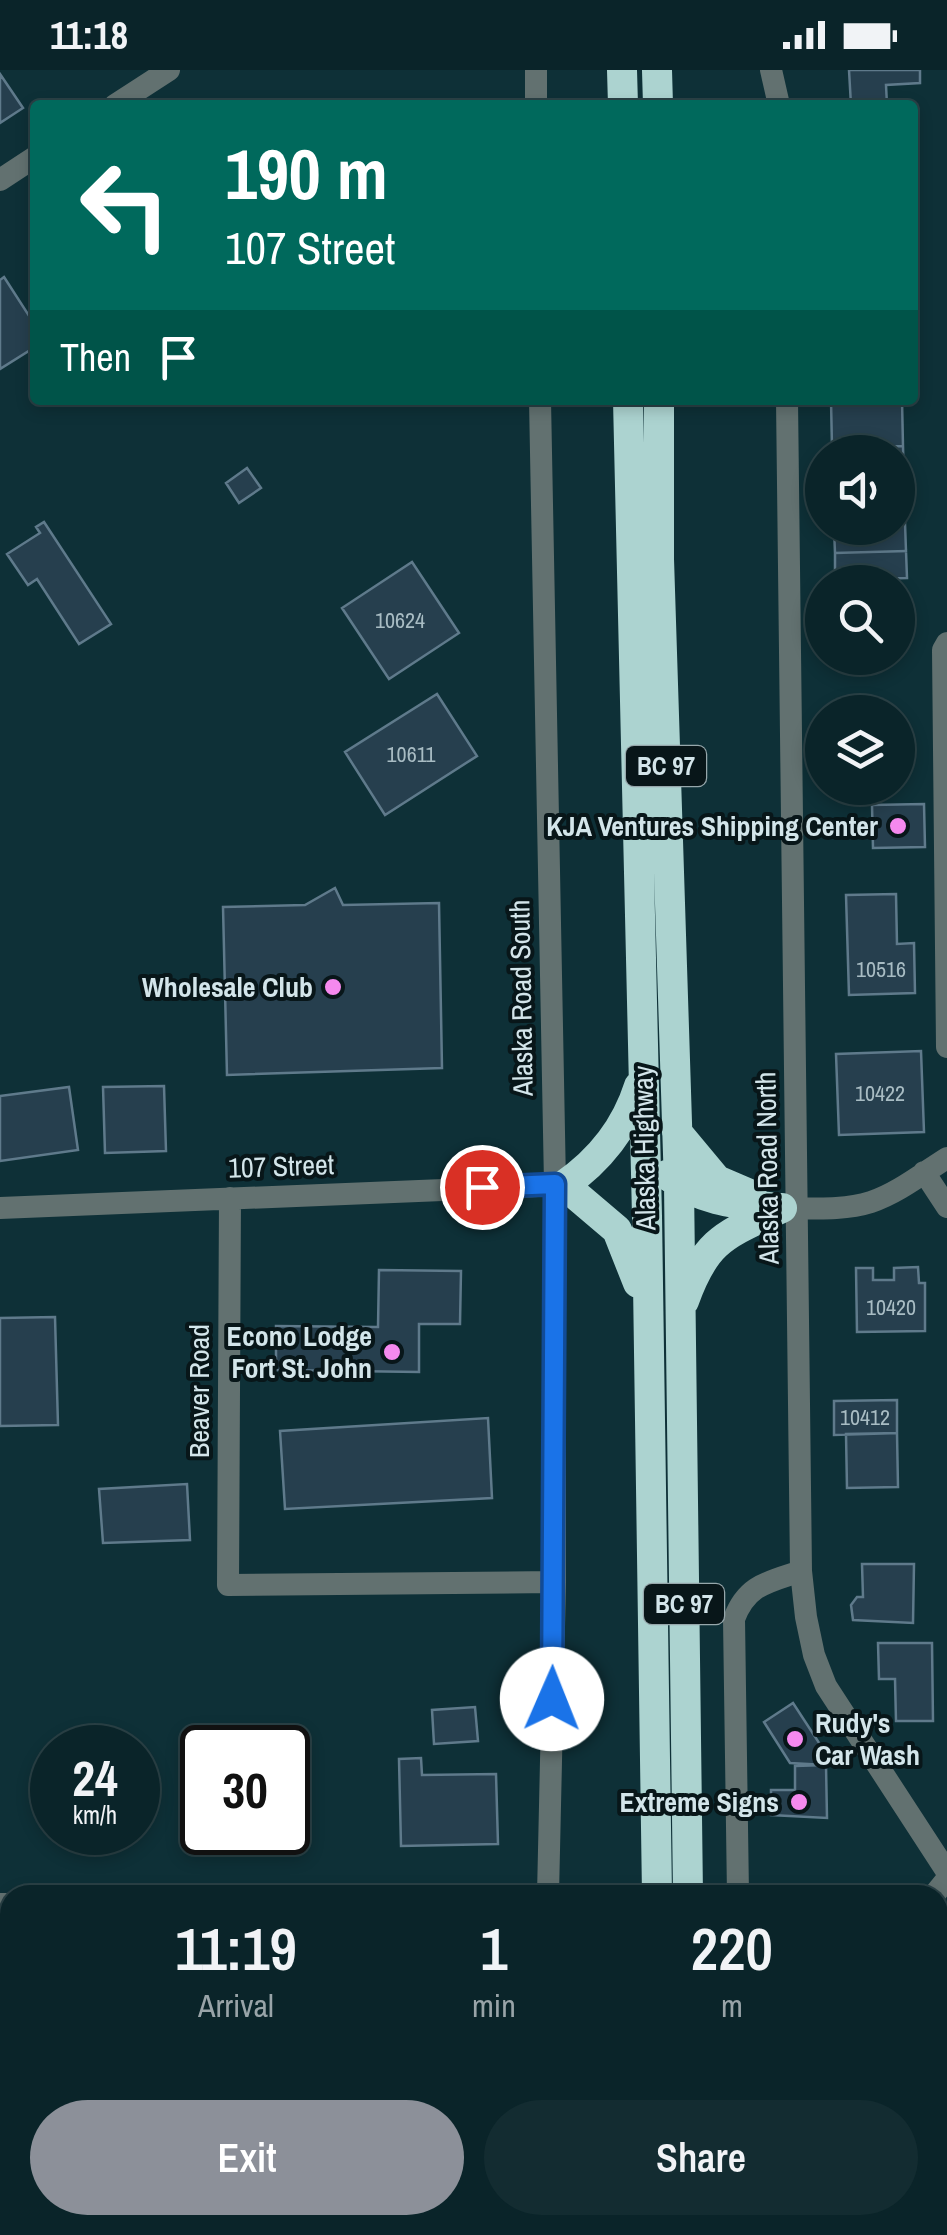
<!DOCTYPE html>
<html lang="en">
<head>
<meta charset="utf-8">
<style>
	body { margin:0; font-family:"Archivo Narrow",sans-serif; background:#132c31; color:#f1f3f6; height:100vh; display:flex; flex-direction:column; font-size:38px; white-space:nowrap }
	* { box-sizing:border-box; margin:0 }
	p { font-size:32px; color:#99a4a8 }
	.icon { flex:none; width:55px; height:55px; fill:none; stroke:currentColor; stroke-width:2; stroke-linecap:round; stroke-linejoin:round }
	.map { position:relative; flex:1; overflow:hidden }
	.side { position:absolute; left:0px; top:1815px; width:948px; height:350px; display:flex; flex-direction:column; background:#0a2429; border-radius:30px 30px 0 0; box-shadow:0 5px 15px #0003,0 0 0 2px #2a4146 }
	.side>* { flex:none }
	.hud { position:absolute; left:30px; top:30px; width:888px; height:305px; border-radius:10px; box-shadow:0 5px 15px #0003,0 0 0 2px #2a4146; background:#00695c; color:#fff; overflow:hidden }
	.buttons { position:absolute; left:805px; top:365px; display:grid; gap:20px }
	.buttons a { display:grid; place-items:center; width:110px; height:110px; border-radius:50%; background:#0a2429; box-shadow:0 5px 15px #0003,0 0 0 2px #2a4146; font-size:50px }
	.speed { position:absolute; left:30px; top:1655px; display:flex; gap:20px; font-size:50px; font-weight:700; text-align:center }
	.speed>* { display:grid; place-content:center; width:130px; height:130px; border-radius:50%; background:#0a2429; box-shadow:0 5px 15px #0003,0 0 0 2px #2a4146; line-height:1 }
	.speed small { font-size:25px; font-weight:400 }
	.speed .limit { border:5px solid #111; border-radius:15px; background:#fff; color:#111 }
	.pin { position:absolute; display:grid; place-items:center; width:85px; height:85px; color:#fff; margin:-42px; border:5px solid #fff; border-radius:50%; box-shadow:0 2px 10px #0007 }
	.me { position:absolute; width:110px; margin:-55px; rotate:1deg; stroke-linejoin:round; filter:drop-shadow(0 0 8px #0008) }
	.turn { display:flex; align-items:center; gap:35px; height:210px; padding:0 30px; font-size:45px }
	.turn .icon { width:130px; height:130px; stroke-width:2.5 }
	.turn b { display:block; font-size:70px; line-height:85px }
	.then { display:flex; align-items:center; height:95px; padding:0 30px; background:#0003; gap:20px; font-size:38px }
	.eta { display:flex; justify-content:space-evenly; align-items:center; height:170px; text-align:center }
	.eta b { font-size:60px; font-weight:600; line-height:70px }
	.action { display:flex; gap:20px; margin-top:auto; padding:20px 30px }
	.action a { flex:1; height:115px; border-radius:60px; background:#8c9099; color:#fff; font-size:40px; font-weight:600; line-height:115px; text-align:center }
	.action a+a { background:#132c31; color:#f1f3f6 }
	.status { display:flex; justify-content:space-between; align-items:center; height:70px; padding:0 50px; background:#0a2429; direction:ltr }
	.status svg { height:28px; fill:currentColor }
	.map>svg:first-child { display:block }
	.building { fill:#263f4e; stroke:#5f7a8b; stroke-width:2.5 }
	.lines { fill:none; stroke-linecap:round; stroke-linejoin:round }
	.minor { stroke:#627170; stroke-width:22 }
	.highway { stroke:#acd3d0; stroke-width:30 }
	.route-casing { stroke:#114b97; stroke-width:25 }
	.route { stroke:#1a73e8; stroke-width:18 }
	.poi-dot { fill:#f589ee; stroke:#081619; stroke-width:4 }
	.labels { text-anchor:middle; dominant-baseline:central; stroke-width:8; stroke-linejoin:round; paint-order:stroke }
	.number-label { font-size:22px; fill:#a8bcc3 }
	.shield { fill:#081619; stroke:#96a7ab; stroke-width:2.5 }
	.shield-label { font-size:25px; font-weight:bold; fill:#d3e5ea }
	.poi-label { font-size:28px; font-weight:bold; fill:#d3e5ea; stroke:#081619; text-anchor:end }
	.street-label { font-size:28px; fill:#d3e5ea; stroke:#081619 }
</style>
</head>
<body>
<div class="status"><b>11:18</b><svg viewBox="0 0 49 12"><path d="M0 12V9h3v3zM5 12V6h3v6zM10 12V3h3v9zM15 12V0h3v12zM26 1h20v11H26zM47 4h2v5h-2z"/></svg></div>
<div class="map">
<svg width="947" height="2165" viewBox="0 0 947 2165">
	<rect width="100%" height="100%" fill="#0e3037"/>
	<!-- building -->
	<path class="building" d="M 849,0 L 920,0 L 920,13 L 886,15 L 887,35 L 851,35 Z
		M 0,4 L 23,38 L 0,53 Z
		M 4,207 L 35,255 L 35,277 L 0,299 L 0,210 Z
		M 831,330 L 902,330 L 903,376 L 832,378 Z
		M 903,376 L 904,415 L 898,415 L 898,382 L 832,382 L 832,378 Z
		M 247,398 L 261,418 L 239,433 L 226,413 Z
		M 898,422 L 904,422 L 905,453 L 898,453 Z
		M 44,452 L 111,554 L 79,574 L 37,509 L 28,515 L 7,484 L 40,463 L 36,457 Z
		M 898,453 L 905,453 L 906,481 L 835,483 L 834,458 L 898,458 Z
		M 906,481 L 907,508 L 835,510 L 835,483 Z
		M 412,492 L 459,563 L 389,609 L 342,538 Z
		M 437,624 L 477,686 L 385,745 L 345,682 Z
		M 840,718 L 870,718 L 870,724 L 840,725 Z
		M 924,734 L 925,777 L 873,778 L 872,735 Z
		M 335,818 L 343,835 L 439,833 L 442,998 L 227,1005 L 223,837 L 305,835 Z
		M 896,824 L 897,874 L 914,873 L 915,923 L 849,925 L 846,825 Z
		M 921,981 L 924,1062 L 839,1065 L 836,984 Z
		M 164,1016 L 166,1081 L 105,1083 L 103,1017 Z
		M 69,1017 L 78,1080 L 0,1091 L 0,1026 Z
		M 918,1197 L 919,1213 L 925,1213 L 925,1261 L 857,1262 L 856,1198 L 873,1198 L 873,1210 L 894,1210 L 894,1198 Z
		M 379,1200 L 461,1201 L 460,1254 L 419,1254 L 419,1302 L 276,1300 L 276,1256 L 378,1257 Z
		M 55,1247 L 58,1355 L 0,1356 L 0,1248 Z
		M 897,1330 L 897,1363 L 834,1365 L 834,1331 Z
		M 488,1348 L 492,1428 L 285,1439 L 280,1361 Z
		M 897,1363 L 898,1417 L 847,1418 L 846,1364 Z
		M 187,1414 L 190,1470 L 103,1473 L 99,1419 Z
		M 862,1494 L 914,1494 L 913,1553 L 853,1550 L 851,1535 L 857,1527 L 863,1527 Z
		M 878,1573 L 932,1573 L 933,1651 L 896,1651 L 895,1609 L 879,1609 Z
		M 793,1633 L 827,1685 L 826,1695 L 790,1693 L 764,1652 Z
		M 475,1637 L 478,1671 L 434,1674 L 432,1640 Z
		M 421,1688 L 422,1705 L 496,1704 L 498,1774 L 401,1776 L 399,1689 Z
		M 826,1695 L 827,1748 L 771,1745 L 771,1720 L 795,1720 L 795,1696 Z"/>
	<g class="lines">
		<!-- minor -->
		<path class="minor" d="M 536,0 L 536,35
			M 771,0 L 779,35
			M 115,35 L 169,0
			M 0,110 L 35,87
			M 540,330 L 555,1114 L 555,1512 L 548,1825
			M 787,330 L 801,1501 L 806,1547 L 814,1585 L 826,1616 L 947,1802
			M 947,573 L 943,580 L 947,977
			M 924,1102 L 947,1137
			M 230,1128 L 228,1515 L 555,1512
			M 0,1138 L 564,1115
			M 783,1138 C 812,1138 843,1141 871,1132 C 898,1123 923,1103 947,1088
			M 738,1825 L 734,1549 C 747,1514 769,1512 801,1501
			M 934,1825 L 947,1809
			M 0,1834 L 10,1834
			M 551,2155 L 551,2165
			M 743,2155 L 743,2165
			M 937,2155 L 937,2165"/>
		<!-- highway -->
		<path class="highway" d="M 622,0 L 623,35
			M 657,0 L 658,35
			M 628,330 L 647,1146 L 657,1825
			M 659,330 L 659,489 L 679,1115 L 688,1825
			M 677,1062 L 717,1110 L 752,1125
			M 667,1105 C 700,1132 739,1134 779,1138
			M 564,1115 L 617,1160 L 638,1213
			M 564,1115 C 599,1091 626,1057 639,1016
			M 684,1231 C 706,1169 725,1165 782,1138
			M 662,2155 L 662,2165
			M 693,2155 L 693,2165"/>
	</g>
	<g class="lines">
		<!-- route casing -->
		<g class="route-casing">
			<path id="route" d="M 482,1117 L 555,1114 L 552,1629"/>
		</g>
		<!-- route -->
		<use href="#route" class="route"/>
	</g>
	<!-- markers -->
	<g class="poi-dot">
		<circle cx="898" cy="756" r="10"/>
		<circle cx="333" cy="917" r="10"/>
		<circle cx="392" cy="1282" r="10"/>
		<circle cx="795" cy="1669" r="10"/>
		<circle cx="799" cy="1732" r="10"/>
	</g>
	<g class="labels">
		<!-- number labels -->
		<g class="number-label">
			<text x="400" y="550">10624</text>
			<text x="411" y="684">10611</text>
			<text x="881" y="899">10516</text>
			<text x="880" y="1023">10422</text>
			<text x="891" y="1237">10420</text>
			<text x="865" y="1347">10412</text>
		</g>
		<!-- shield labels -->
		<g class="shield">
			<rect x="626" y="676" width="80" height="40" rx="8"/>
			<rect x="644" y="1514" width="80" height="40" rx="8"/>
		</g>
		<g class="shield-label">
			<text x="666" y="696">BC 97</text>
			<text x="684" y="1534">BC 97</text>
		</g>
		<!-- poi labels -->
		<g class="poi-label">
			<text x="878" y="756">KJA Ventures Shipping Center</text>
			<text x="313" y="917">Wholesale Club</text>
			<text x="372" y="1266">Econo Lodge<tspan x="372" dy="32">Fort St. John</tspan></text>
			<text x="815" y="1653" text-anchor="start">Rudy's<tspan x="815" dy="32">Car Wash</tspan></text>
			<text x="779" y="1732">Extreme Signs</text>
		</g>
		<!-- street labels -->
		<g class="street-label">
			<text transform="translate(521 928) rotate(-91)">Alaska Road South</text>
			<text transform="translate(644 1078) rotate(-91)">Alaska Highway</text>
			<text transform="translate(281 1096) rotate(-2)">107 Street</text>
			<text transform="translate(767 1098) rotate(-91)">Alaska Road North</text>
			<text transform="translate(199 1321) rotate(-90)">Beaver Road</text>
		</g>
	</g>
</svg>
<div class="buttons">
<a><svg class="icon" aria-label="sound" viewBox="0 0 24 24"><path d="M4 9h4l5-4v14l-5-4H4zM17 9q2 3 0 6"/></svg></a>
<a><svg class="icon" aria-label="search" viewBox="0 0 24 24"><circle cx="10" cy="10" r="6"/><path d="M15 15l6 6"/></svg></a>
<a><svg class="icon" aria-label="layers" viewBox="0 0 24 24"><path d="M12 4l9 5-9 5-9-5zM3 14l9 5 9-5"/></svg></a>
</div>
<div class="speed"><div>24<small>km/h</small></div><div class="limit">30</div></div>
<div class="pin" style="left:482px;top:1117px;background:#d93025"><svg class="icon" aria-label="arrive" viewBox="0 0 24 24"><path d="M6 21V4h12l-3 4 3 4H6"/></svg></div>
<svg class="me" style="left:552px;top:1629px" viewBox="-20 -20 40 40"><circle r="19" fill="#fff"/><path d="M0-13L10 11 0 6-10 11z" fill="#1a73e8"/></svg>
<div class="hud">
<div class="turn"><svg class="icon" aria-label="left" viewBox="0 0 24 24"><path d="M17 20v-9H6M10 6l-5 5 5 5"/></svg><div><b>190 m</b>107 Street</div></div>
<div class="then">Then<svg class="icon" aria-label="arrive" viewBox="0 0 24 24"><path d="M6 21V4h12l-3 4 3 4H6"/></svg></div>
</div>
<section class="side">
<div class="eta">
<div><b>11:19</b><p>Arrival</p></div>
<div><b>1</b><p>min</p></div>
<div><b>220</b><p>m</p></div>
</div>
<div class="action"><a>Exit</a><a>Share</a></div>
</section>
</div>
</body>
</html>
